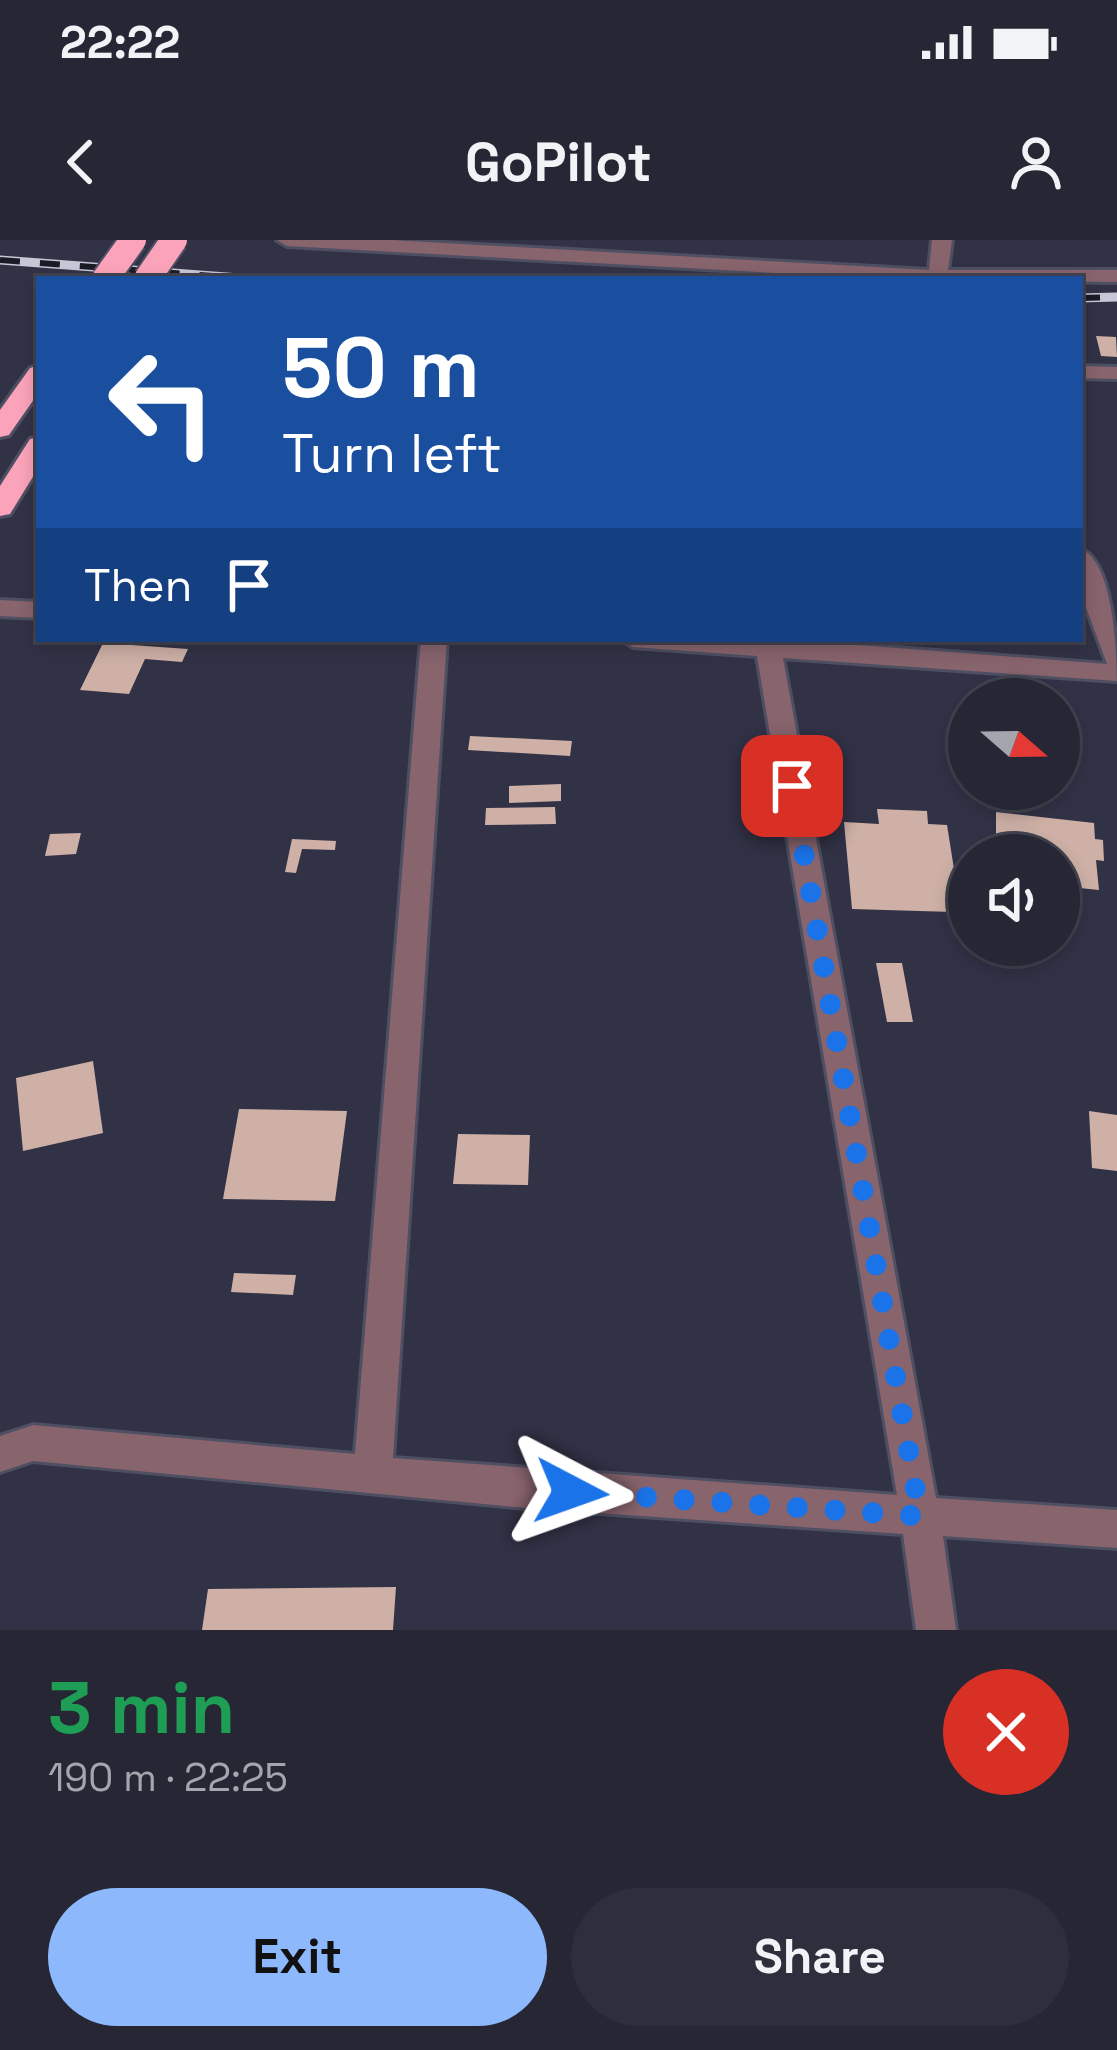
<!DOCTYPE html>
<html lang="en">
<head>
<meta charset="utf-8">
<style>
	body { margin:0; font-family:"Space Grotesk",sans-serif; background:#2e2e3d; color:#f1f3f6; height:100vh; display:flex; flex-direction:column; font-size:45px; white-space:nowrap }
	* { box-sizing:border-box; margin:0 }
	p { font-size:39px; color:#a4a5ad }
	.icon { flex:none; width:66px; height:66px; fill:none; stroke:currentColor; stroke-width:2; stroke-linecap:round; stroke-linejoin:round }
	.map { position:relative; height:1390px; overflow:hidden }
	.sheet { display:flex; flex-direction:column; background:#262635; flex:1 }
	.sheet>* { flex:none }
	.hud { position:absolute; left:36px; top:36px; width:1047px; height:366px; border-radius:0px; box-shadow:0 6px 18px #0003,0 0 0 3px #424350; background:#1a4fa0; color:#fff; overflow:hidden }
	.needle { width:78px; rotate:110deg }
	.tools { position:absolute; left:948px; top:438px; display:grid; gap:24px }
	.tools a { display:grid; place-items:center; width:132px; height:132px; border-radius:50%; background:#262635; box-shadow:0 6px 18px #0003,0 0 0 3px #424350; font-size:60px }
	.pin { position:absolute; display:grid; place-items:center; width:102px; height:102px; color:#fff; margin:-51px; border-radius:24px; box-shadow:0 6px 18px #0006 }
	.me { position:absolute; width:132px; margin:-66px; rotate:94deg; stroke-linejoin:round; filter:drop-shadow(0 0 9px #0008) }
	.turn { display:flex; align-items:center; gap:42px; height:252px; padding:0 48px; font-size:54px }
	.turn .icon { width:156px; height:156px; stroke-width:2.5 }
	.turn b { display:block; font-size:84px; line-height:102px }
	.then { display:flex; align-items:center; height:114px; padding:0 48px; background:#0003; gap:24px; font-size:45px }
	.round { display:grid; place-items:center; flex:none; width:126px; height:126px; border-radius:63px; background:#2e2e3d }
	.overview { display:flex; align-items:center; justify-content:space-between; height:204px; padding:0 48px }
	h1 { font-size:72px; font-weight:800; line-height:90px; color:#1e9e55 }
	.button { display:flex; gap:24px; margin-top:auto; padding:24px 48px }
	.button a { flex:1; height:138px; border-radius:72px; background:#8db9fc; color:#111; font-size:48px; font-weight:800; line-height:138px; text-align:center }
	.button a+a { background:#2e2e3d; color:#f1f3f6 }
	.status { display:flex; justify-content:space-between; align-items:center; height:84px; padding:0 60px; background:#262635; direction:ltr }
	.status svg { height:33px; fill:currentColor }
	header { display:flex; justify-content:space-between; align-items:center; height:156px; padding:0 48px; background:#262635; font-size:54px; font-weight:800 }
	.map>svg:first-child { display:block }
	.building { fill:#ceb0a6 }
	.lines { fill:none; stroke-linecap:round; stroke-linejoin:round }
	.street-casing { stroke:#4f4f63; stroke-width:6 }
	.highway-casing { stroke:#4f4f63; stroke-width:6 }
	.street { fill:#88646d; fill-rule:evenodd }
	.highway { fill:#fba3ba; fill-rule:evenodd }
	.rail-casing { stroke:#c7c7d7; stroke-width:9 }
	.rail { stroke:#1b1b25; stroke-width:6; stroke-dasharray:20; stroke-linecap:butt }
	.highway-bridge-casing { stroke:#4f4f63; stroke-width:30; stroke-linecap:butt }
	.highway-bridge { stroke:#fba3ba; stroke-width:26 }
	.route { stroke:#1a73e8; stroke-width:21; stroke-dasharray:0 37.8 }
</style>
</head>
<body>
<div class="status"><b>22:22</b><svg viewBox="0 0 49 12"><path d="M0 12V9h3v3zM5 12V6h3v6zM10 12V3h3v9zM15 12V0h3v12zM26 1h20v11H26zM47 4h2v5h-2z"/></svg></div>
<header><svg class="icon" aria-label="back" viewBox="0 0 24 24"><path d="M15 5l-7 7 7 7"/></svg>GoPilot<svg class="icon" aria-label="person" viewBox="0 0 24 24"><circle cx="12" cy="8" r="4"/><path d="M4 21q1-7 8-7t8 7"/></svg></header>
<div class="map">
<svg width="1117" height="1390" viewBox="0 0 1117 1390">
	<rect width="100%" height="100%" fill="#323247"/>
	<!-- building -->
	<path class="building" d="M 1096,96 L 1116,97 L 1117,117 L 1101,116 Z
		M 103,403 L 188,409 L 182,422 L 145,419 L 129,454 L 80,450 Z
		M 470,496 L 572,501 L 570,516 L 468,510 Z
		M 561,544 L 561,561 L 509,563 L 509,546 Z
		M 555,567 L 556,584 L 485,585 L 486,568 Z
		M 877,569 L 927,571 L 928,584 L 947,585 L 954,629 L 962,630 L 965,654 L 951,654 L 953,672 L 852,669 L 844,582 L 879,584 Z
		M 996,572 L 1094,583 L 1095,599 L 1103,600 L 1104,621 L 1096,620 L 1099,650 L 1059,646 L 1059,615 L 996,615 Z
		M 81,593 L 76,614 L 45,616 L 50,594 Z
		M 292,599 L 336,601 L 335,610 L 302,609 L 296,633 L 285,632 Z
		M 876,723 L 902,723 L 913,782 L 887,782 Z
		M 93,821 L 103,893 L 23,911 L 16,838 Z
		M 239,869 L 347,871 L 335,961 L 223,959 Z
		M 1089,871 L 1117,875 L 1117,931 L 1092,928 Z
		M 458,894 L 530,895 L 528,945 L 453,944 Z
		M 234,1033 L 296,1035 L 293,1055 L 231,1052 Z
		M 396,1347 L 393,1390 L 202,1390 L 208,1349 Z"/>
	<g class="lines">
		<!-- street casing -->
		<g class="street-casing">
			<path id="street" d="M 277,0 L 391,0 L 929,30 L 932,0 L 952,0 L 948,30 L 1117,30 L 1117,42 L 886,39 L 287,6 Z
				M 1080,126 L 1117,127 L 1117,139 L 1080,138 Z
				M 1080,309 C 1113,319 1117,411 1117,441 L 783,418 L 936,1258 L 1117,1270 L 1117,1308 L 943,1296 L 956,1390 L 916,1390 L 903,1294 L 527,1268 L 33,1221 L 0,1232 L 0,1196 L 33,1185 L 355,1214 L 421,399 L 447,399 L 393,1218 L 897,1255 L 757,416 L 633,407 L 620,399 L 780,399 L 1107,424 L 1080,351 Z
				M 0,360 L 39,362 L 39,378 L 0,376 Z"/>
		</g>
		<!-- highway casing -->
		<g class="highway-casing">
			<path id="highway" d="M 39,125 L 39,152 L 9,195 L 0,197 L 0,170 L 30,128 Z
				M 39,197 L 39,227 L 10,274 L 0,276 L 0,246 L 30,199 Z"/>
		</g>
		<!-- street -->
		<use href="#street" class="street"/>
		<!-- highway -->
		<use href="#highway" class="highway"/>
		<!-- rail casing -->
		<g class="rail-casing">
			<path id="rail" d="M 0,20 L 253,39
				M 1080,58 L 1117,57"/>
		</g>
		<!-- rail -->
		<use href="#rail" class="rail"/>
		<!-- highway-bridge casing -->
		<g class="highway-bridge-casing">
			<path id="highway-bridge" d="M 105,39 L 133,0
				M 147,39 L 174,0"/>
		</g>
		<!-- highway-bridge -->
		<use href="#highway-bridge" class="highway-bridge"/>
	</g>
	<g class="lines">
		<!-- route -->
		<path class="route" d="M 571,1252 L 920,1276 L 792,546"/>
	</g>
</svg>
<div class="tools">
<a><svg class="needle" viewBox="-14 -14 28 28"><path d="M0-13l5 13h-10z" fill="#e53935"/><path d="M0 13l5-13h-10z" fill="#a4a5ad"/></svg></a>
<a><svg class="icon" aria-label="sound" viewBox="0 0 24 24"><path d="M4 9h4l5-4v14l-5-4H4zM17 9q2 3 0 6"/></svg></a>
</div>
<div class="pin" style="left:792px;top:546px;background:#d93025"><svg class="icon" aria-label="arrive" viewBox="0 0 24 24"><path d="M6 21V4h12l-3 4 3 4H6"/></svg></div>
<svg class="me" style="left:571px;top:1252px" viewBox="-20 -20 40 40"><path d="M0-17L14 15 0 8-14 15z" fill="#1a73e8" stroke="#fff" stroke-width="4"/></svg>
<div class="hud">
<div class="turn"><svg class="icon" aria-label="left" viewBox="0 0 24 24"><path d="M17 20v-9H6M10 6l-5 5 5 5"/></svg><div><b>50 m</b>Turn left</div></div>
<div class="then">Then<svg class="icon" aria-label="arrive" viewBox="0 0 24 24"><path d="M6 21V4h12l-3 4 3 4H6"/></svg></div>
</div>
</div>
<section class="sheet">
<div class="overview"><div><h1>3 min</h1><p>190 m · 22:25</p></div><a class="round" style="background:#d93025;color:#fff"><svg class="icon" aria-label="close" viewBox="0 0 24 24"><path d="M6 6l12 12M18 6L6 18"/></svg></a></div>
<div class="button"><a>Exit</a><a>Share</a></div>
</section>
</body>
</html>
